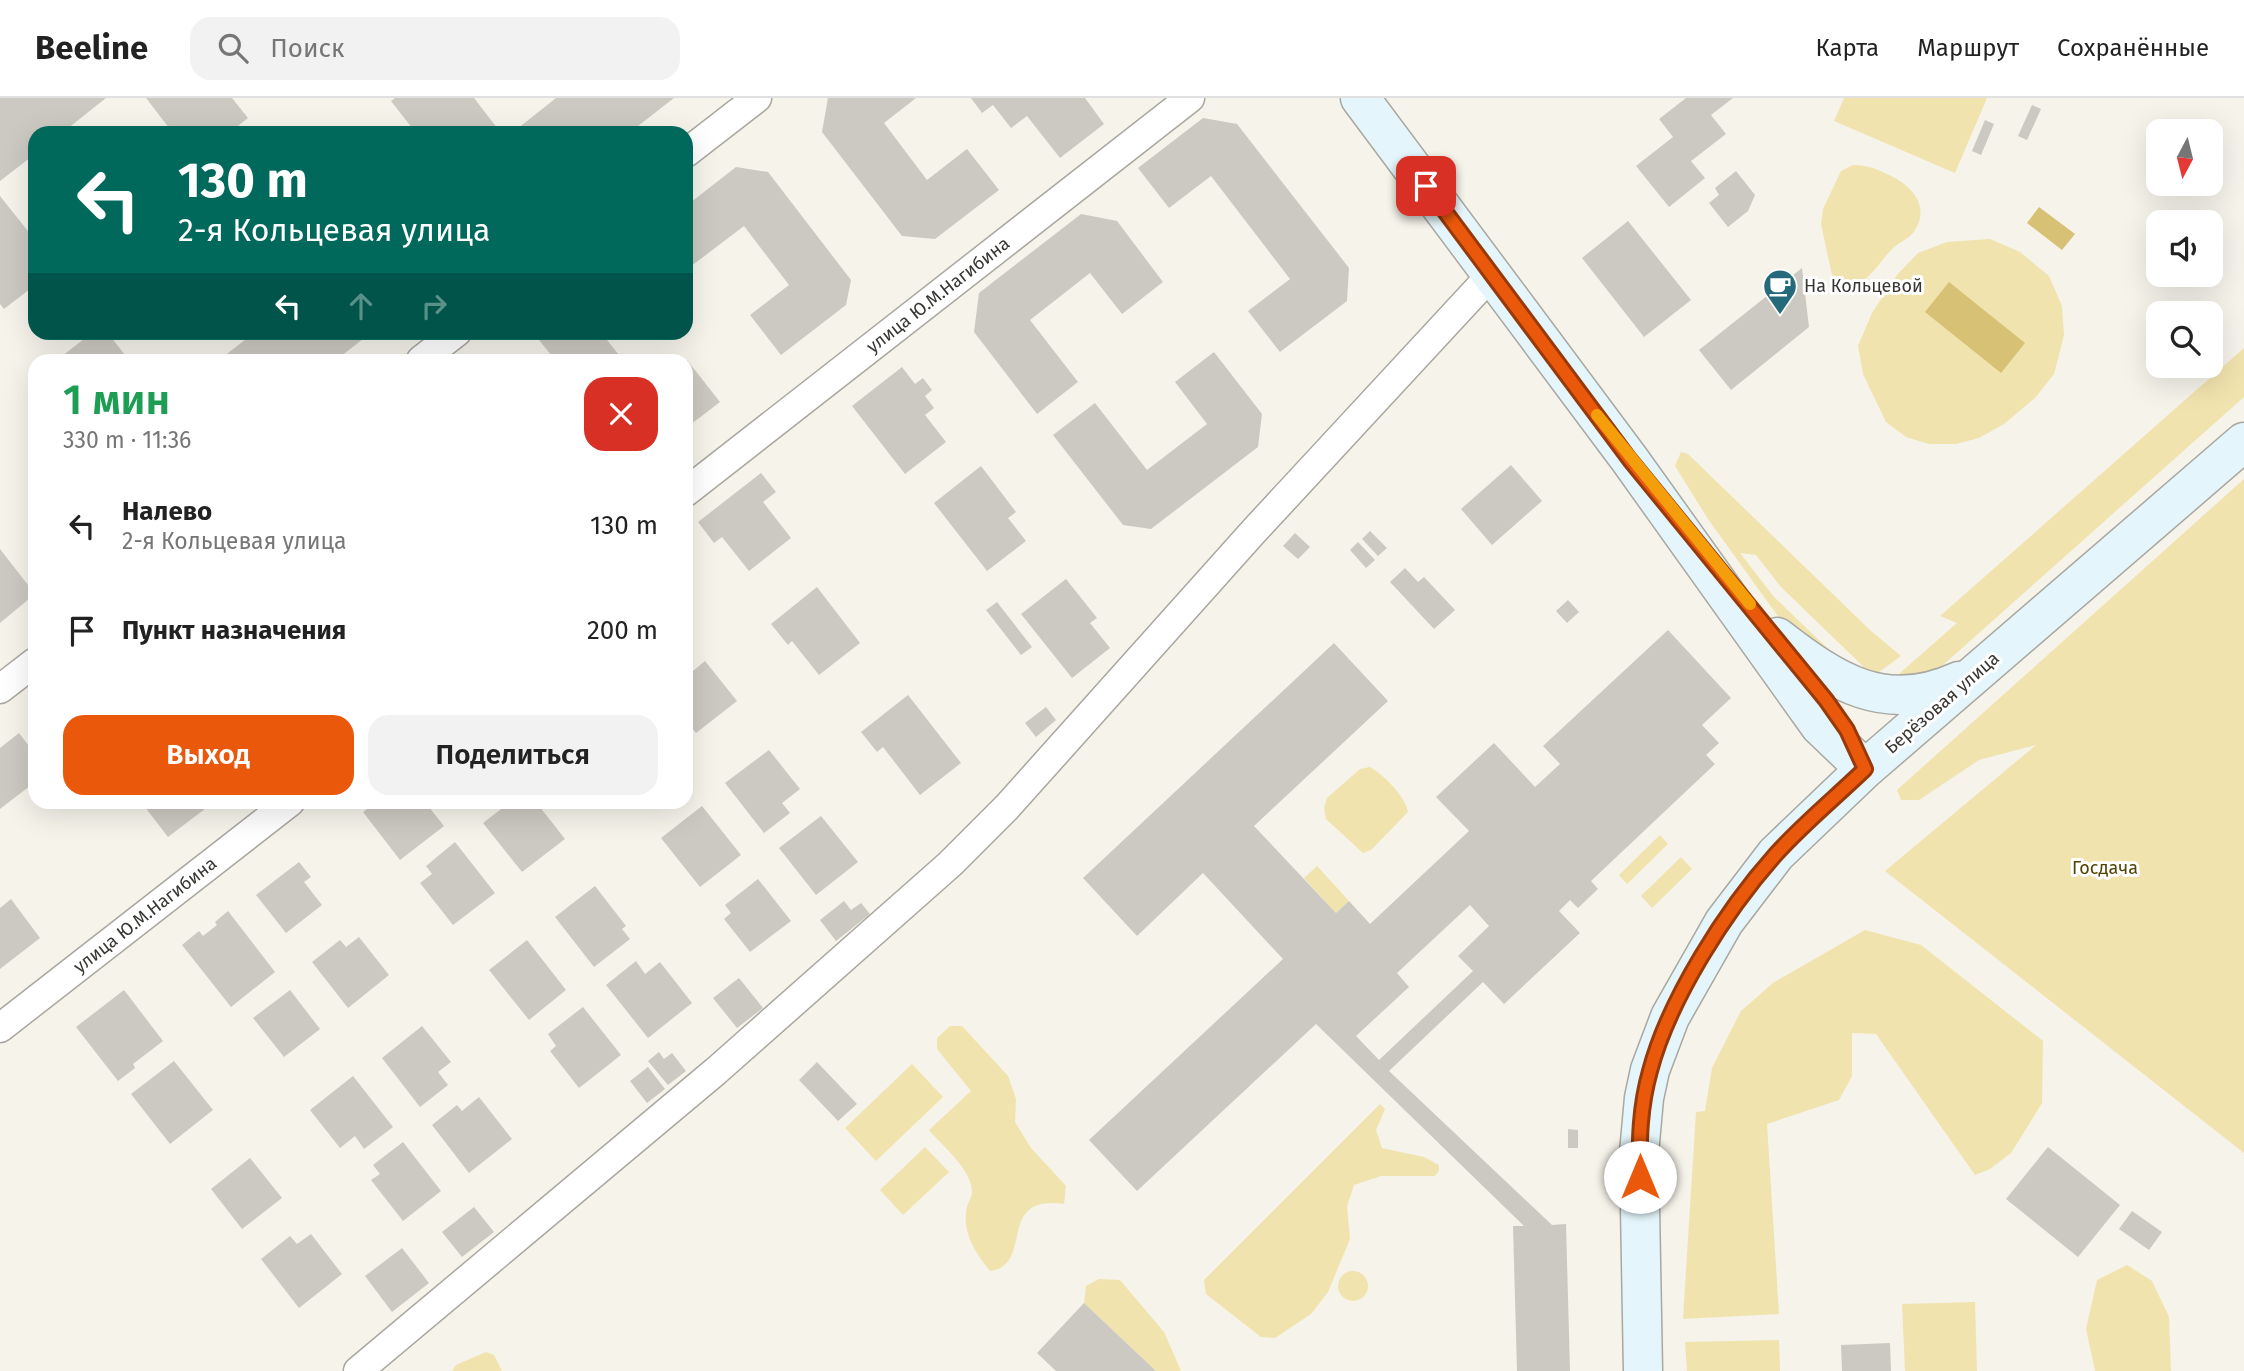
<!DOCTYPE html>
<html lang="ru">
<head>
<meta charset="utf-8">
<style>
	body { margin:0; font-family:"Fira Sans",sans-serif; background:#f2f2f2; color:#222; height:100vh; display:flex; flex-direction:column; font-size:26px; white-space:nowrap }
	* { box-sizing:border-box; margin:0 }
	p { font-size:23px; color:#767676 }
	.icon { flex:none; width:38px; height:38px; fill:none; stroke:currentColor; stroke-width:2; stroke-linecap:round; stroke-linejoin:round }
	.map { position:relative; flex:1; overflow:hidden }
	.sheet { position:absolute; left:28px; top:256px; width:665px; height:455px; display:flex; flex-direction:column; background:#fff; border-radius:21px; box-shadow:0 7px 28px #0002 }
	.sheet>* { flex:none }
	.banner { position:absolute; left:28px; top:28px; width:665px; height:214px; border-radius:21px; box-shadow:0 7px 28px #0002; background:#00695c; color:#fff; overflow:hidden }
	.needle { width:46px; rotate:187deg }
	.tools { position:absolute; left:2146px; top:21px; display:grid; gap:14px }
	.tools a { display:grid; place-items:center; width:77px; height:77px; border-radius:14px; background:#fff; box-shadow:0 7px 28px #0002; font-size:35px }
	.pin { position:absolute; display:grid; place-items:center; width:60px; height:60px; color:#fff; margin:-30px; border-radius:14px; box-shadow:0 4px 10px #0006 }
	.me { position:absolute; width:77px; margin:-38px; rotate:0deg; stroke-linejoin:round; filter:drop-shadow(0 0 5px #0008) }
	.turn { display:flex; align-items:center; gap:24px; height:147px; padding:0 35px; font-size:32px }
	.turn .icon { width:91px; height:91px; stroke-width:2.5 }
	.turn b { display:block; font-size:49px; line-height:60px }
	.lanes { display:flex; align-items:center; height:66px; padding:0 35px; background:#0003; justify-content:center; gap:35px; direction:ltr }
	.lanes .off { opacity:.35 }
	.round { display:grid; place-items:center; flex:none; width:74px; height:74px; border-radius:21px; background:#f2f2f2 }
	.summary { display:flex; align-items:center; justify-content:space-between; height:119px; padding:0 35px }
	h1 { font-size:42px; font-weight:600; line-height:52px; color:#1e9e55 }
	.button { display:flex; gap:14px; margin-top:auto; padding:14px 35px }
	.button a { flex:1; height:80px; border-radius:21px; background:#ea580c; color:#fff; font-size:28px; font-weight:600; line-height:80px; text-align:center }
	.button a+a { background:#f2f2f2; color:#222 }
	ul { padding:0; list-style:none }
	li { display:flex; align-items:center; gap:21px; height:105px; padding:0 35px }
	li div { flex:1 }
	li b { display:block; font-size:26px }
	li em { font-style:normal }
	header { display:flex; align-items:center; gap:42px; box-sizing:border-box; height:98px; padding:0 35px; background:#fff; border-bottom:2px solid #e0e0e0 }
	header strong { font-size:33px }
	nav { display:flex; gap:38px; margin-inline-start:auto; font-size:24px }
	.search { width:490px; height:63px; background:#f2f2f2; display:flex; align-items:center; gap:18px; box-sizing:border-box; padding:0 24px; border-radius:21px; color:#767676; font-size:26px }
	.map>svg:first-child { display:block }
	.green { fill:#f1e3ae }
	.water { fill:#d6c175 }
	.building { fill:#cbc9c1; fill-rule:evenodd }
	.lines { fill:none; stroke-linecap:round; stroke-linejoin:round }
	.street-casing { stroke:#a9a79f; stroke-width:31 }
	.secondary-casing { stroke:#a9a79f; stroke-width:41 }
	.street { stroke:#fff; stroke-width:28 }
	.secondary { stroke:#e4f6fb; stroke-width:38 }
	.route-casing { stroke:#983908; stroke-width:18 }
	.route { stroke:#ea580c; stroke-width:12 }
	.slow { stroke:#f59e0b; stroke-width:12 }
	.labels { text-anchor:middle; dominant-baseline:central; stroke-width:6; stroke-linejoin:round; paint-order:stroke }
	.poi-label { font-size:18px; fill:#383734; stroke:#fff; text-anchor:start }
	.street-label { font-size:18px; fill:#383734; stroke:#fff }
	.park-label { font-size:18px; fill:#524405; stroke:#fff }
</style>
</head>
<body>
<header>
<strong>Beeline</strong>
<div class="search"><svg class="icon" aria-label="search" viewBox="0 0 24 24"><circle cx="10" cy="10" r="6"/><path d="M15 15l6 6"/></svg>Поиск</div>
<nav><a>Карта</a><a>Маршрут</a><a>Сохранённые</a></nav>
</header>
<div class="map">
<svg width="2244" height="1273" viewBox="0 0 2244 1273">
	<rect width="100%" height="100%" fill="#f5f3ea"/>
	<!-- green -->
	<path class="green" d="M 1844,0 L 1987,0 L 1955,75 L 1834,23 Z
		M 1853,67 C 1870,67 1879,72 1893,79 C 1916,91 1930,112 1913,135 C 1907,142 1897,145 1891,152 C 1875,169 1864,193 1838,191 L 1831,173 L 1821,126 L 1823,111 L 1841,73 Z
		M 1990,141 L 2020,154 L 2049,178 L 2062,208 L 2064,237 L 2054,276 L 2035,300 L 2004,326 L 1979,340 L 1956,346 L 1929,346 L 1906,339 L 1886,324 L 1863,276 L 1858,248 L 1872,215 L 1897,177 L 1918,155 L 1947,144 Z
		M 2244,250 L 2244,299 L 1934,575 L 1885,588 L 1957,525 L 1940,518 Z
		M 1681,354 L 1688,356 L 1870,532 L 1901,558 L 1879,574 L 1869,574 L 1781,489 L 1756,457 L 1740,455 L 1774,499 L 1849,571 L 1799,540 L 1777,517 L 1708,421 L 1675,368 Z
		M 2244,381 L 2244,1055 L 1885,773 L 2036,647 L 1979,662 L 1919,702 L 1901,702 L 1897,692 Z
		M 1370,669 C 1384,677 1405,698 1408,714 L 1371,752 L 1363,755 L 1326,721 L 1324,710 L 1327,700 L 1360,671 Z
		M 1660,737 L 1668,746 L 1627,786 L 1619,777 Z
		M 1681,759 L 1692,771 L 1652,810 L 1641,798 Z
		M 1317,768 L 1349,803 L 1336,815 L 1304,780 Z
		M 1865,832 L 1921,847 L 2043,943 L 2042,1005 L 2011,1055 L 1990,1071 L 1975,1077 L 1876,936 L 1852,935 L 1852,978 L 1839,1002 L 1767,1026 L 1779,1216 L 1683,1221 L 1696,1014 L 1705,1013 L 1712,970 L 1741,913 L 1773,885 Z
		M 950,928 L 962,928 L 1008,978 L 1016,1001 L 1015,1024 L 1031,1050 L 1066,1088 L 1064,1106 C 995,1096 1035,1167 990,1173 C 976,1155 961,1134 967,1109 C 968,1104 972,1099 972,1094 C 972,1071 942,1048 929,1032 L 971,993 L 937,951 L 937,940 Z
		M 912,966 L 943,999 L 876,1063 L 845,1030 Z
		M 1380,1006 L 1385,1011 L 1376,1032 L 1382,1050 L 1424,1059 L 1439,1067 L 1439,1073 L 1435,1078 L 1381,1078 L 1354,1087 L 1347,1108 L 1350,1141 L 1328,1194 L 1311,1216 L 1275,1240 L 1261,1239 L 1206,1196 L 1204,1182 Z
		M 925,1049 L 949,1074 L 903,1117 L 880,1092 Z
		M 2127,1167 L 2152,1183 L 2169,1219 L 2171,1273 L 2095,1273 L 2086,1231 L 2097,1182 Z
		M1338 1188a15 15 0 1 1 30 0a15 15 0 1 1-30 0Z
		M 1099,1181 L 1120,1182 L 1164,1234 L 1181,1273 L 1156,1273 L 1084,1205 L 1086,1188 Z
		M 1975,1204 L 1977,1273 L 1905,1273 L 1902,1206 Z
		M 1779,1242 L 1780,1273 L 1687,1273 L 1685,1244 Z
		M 486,1254 L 494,1257 L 502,1273 L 452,1273 L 456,1267 Z"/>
	<!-- water -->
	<path class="water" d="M 2039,109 L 2075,136 L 2062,152 L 2027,125 Z
		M 1949,184 L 2025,245 L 2001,275 L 1925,214 Z"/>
	<!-- building -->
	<path class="building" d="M 0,0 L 106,0 L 62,35 L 35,35 L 35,56 L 0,83 Z
		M 146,0 L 232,0 L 248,20 L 229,35 L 173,35 Z
		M 395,0 L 474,0 L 501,35 L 416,35 L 391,3 Z
		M 556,0 L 674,0 L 629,35 L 512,35 Z
		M 828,0 L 916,0 L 884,25 L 927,82 L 967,51 L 999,92 L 935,141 L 902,138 L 822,34 Z
		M 971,0 L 1085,0 L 1104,26 L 1060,60 L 1027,18 L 1011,30 L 993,7 L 982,15 Z
		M 1686,0 L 1733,0 L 1711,17 L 1726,36 L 1691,63 L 1705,80 L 1669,109 L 1636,68 L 1673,39 L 1659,21 Z
		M 2032,7 L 2041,11 L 2027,42 L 2018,38 Z
		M 1203,20 L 1237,26 L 1349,170 L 1347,203 L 1280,254 L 1248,213 L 1290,181 L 1211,78 L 1169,110 L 1138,70 Z
		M 1985,22 L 1994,26 L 1981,57 L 1972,53 Z
		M 736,69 L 768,74 L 851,182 L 846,207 L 781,257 L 750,217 L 789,187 L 744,128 L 686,172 L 686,108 Z
		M 1736,73 L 1755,97 L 1748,113 L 1728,129 L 1709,105 L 1719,97 L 1715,90 Z
		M 0,98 L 35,142 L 35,187 L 4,211 L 0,206 Z
		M 1081,116 L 1117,123 L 1163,184 L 1122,216 L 1090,175 L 1030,222 L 1078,284 L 1037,316 L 974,234 L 979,195 Z
		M 1628,123 L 1691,202 L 1644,239 L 1582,160 Z
		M 1802,170 L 1809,229 L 1731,292 L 1699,252 Z
		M 93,234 L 107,234 L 129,262 L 57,262 Z
		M 255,234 L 372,234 L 336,262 L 219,262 Z
		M 541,234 L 605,234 L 603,237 L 623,262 L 555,262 L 539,242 Z
		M 1214,254 L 1262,316 L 1258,349 L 1151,431 L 1123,427 L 1053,337 L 1095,305 L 1147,372 L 1207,326 L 1175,284 Z
		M 687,262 L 720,304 L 686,330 L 686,263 Z
		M 902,269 L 915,286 L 923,280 L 932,292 L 925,298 L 934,310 L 925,317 L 946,344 L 905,376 L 852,308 Z
		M 1511,367 L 1542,403 L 1492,447 L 1461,411 Z
		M 981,368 L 1016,414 L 1008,420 L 1026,443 L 987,473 L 934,405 Z
		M 761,375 L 776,394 L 763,404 L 791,440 L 749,473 L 722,439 L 714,445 L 698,424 Z
		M 1370,433 L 1387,450 L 1378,458 L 1362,441 Z
		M 1295,435 L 1310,449 L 1298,461 L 1283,448 Z
		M 1358,444 L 1375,462 L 1366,470 L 1350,452 Z
		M 0,451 L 35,496 L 0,525 Z
		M 1405,470 L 1418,484 L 1424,479 L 1455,512 L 1434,531 L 1390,484 Z
		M 1066,481 L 1097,520 L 1090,525 L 1110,550 L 1072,580 L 1021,516 Z
		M 817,489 L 860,545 L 819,577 L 792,543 L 788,547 L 771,526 Z
		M 1568,502 L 1579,514 L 1567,525 L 1556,513 Z
		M 997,504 L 1032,549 L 1021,557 L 986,512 Z
		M 1668,532 L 1731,600 L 1702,627 L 1719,645 L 1706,657 L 1715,666 L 1591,783 L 1598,791 L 1578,810 L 1570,802 L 1559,813 L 1580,835 L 1504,906 L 1483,884 L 1389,973 L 1552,1127 L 1566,1126 L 1570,1273 L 1517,1273 L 1513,1128 L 1524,1128 L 1316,926 L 1137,1093 L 1089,1042 L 1283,861 L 1203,775 L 1137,838 L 1083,780 L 1334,545 L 1388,603 L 1254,728 L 1336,815 L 1349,803 L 1370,826 L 1469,733 L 1436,699 L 1494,645 L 1535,689 L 1560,666 L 1543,648 ZM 1470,807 L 1489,828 L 1458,858 L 1473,873 L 1379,962 L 1356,938 L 1409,889 L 1397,875 Z
		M 705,563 L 737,603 L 696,635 L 686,623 L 686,565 L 693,573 Z
		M 908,597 L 961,665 L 920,697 L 883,649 L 877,654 L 861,634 Z
		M 1046,609 L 1056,622 L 1036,639 L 1025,625 Z
		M 19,635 L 35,656 L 35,684 L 0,711 L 0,650 Z
		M 769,652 L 800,691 L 782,705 L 790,715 L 764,735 L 725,685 Z
		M 141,704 L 214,704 L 168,739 Z
		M 376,704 L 425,704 L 444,728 L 400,762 L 363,714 Z
		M 510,704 L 536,704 L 565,741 L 522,774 L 483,725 Z
		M 702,708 L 741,757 L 700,789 L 661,740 Z
		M 821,718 L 858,764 L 816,797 L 779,750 Z
		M 455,744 L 495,795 L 453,827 L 420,785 L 432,776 L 426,768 Z
		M 299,764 L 311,779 L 304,784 L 322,807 L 286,835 L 256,797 Z
		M 758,781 L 791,823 L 750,854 L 724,821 L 731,815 L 725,807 Z
		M 595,788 L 626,828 L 622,831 L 630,841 L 594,869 L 555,819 Z
		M 11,801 L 40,840 L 0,871 L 0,810 Z
		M 844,803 L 851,812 L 861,805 L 870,816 L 836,843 L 820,822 Z
		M 228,813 L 275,874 L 231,909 L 182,847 L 199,833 L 203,838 L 217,827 L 215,824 Z
		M 359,839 L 389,877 L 348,910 L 312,864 L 340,842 L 346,849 Z
		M 527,842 L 566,892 L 529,922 L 489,872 Z
		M 636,863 L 645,876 L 660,864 L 692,905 L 648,940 L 606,887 Z
		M 739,880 L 763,910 L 737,930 L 713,900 Z
		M 124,892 L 163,943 L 133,966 L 135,970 L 118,983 L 76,929 Z
		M 290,892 L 320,931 L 284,959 L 253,920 Z
		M 583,909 L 621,957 L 579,990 L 550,953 L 556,948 L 548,936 Z
		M 422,928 L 451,964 L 438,974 L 448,987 L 420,1009 L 382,960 Z
		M 659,954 L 664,961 L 672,955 L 686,973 L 668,987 L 648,963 Z
		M 174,963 L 213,1012 L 170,1046 L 131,996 Z
		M 817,964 L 857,1006 L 838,1023 L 799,982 Z
		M 648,969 L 665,991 L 647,1005 L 630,983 Z
		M 353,978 L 393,1029 L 364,1051 L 355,1038 L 340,1050 L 310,1012 Z
		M 479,999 L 512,1041 L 469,1075 L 432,1027 L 457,1007 L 462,1013 Z
		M 1568,1031 L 1578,1032 L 1578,1050 L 1568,1050 Z
		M 403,1044 L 441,1093 L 403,1123 L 371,1082 L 380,1076 L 373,1067 Z
		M 2048,1049 L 2120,1107 L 2078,1159 L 2006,1101 Z
		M 250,1060 L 282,1100 L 242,1131 L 211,1091 Z
		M 474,1109 L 494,1134 L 462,1159 L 442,1134 Z
		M 2132,1113 L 2162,1134 L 2149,1152 L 2119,1131 Z
		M 311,1136 L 342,1176 L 299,1210 L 261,1161 L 290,1138 L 297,1146 Z
		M 402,1150 L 429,1185 L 392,1214 L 365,1178 Z
		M 1084,1205 L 1156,1273 L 1056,1273 L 1037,1255 Z
		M 1890,1245 L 1891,1273 L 1842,1273 L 1841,1247 Z"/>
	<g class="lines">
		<!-- street casing -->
		<g class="street-casing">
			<path id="street" d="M 686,55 L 757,0
				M 421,262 L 457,234
				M 686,394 L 1190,0
				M 0,591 L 35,564
				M 0,930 L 290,704
				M 358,1273 L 716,973 L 950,766 L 1007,709 L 1254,433 L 1492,176"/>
		</g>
		<!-- secondary casing -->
		<g class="secondary-casing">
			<path id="secondary" d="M 1360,0 L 1630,362 L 1820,628 L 1865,671
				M 1777,539 C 1835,584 1885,617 1959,583
				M 1643,1273 L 1639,1055 L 1644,1000 L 1650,972 L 1670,919 L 1724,824 L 1776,756 L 1865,671 L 2244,344"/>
		</g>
		<!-- street -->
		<use href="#street" class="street"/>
		<!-- secondary -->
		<use href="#secondary" class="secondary"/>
	</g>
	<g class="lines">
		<!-- route casing -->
		<g class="route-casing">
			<path id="route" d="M 1426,88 L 1630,362 L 1826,602 L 1847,632 L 1865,671 C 1836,699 1803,726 1776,756 C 1726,812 1669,901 1650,973 C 1640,1008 1639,1043 1640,1079"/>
		</g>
		<!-- route -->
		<use href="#route" class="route"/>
		<!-- slow -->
		<path class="slow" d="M 1597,317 L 1750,506"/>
	</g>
	<!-- icons -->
	<defs>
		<g id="cafe-pin" transform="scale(1.75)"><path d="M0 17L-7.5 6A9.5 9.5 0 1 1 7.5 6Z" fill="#256a7a" stroke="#fff"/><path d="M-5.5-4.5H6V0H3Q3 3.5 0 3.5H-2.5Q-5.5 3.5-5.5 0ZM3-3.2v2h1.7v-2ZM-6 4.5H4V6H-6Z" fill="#fff"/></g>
	</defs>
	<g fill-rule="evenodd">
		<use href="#cafe-pin" x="1780" y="188"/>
	</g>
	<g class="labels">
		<!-- poi labels -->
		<g class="poi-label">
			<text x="1804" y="188">На Кольцевой</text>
		</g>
		<!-- street labels -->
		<g class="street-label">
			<text transform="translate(938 197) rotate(-38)">улица Ю.М.Нагибина</text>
			<text transform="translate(1942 605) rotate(-41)">Берёзовая улица</text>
			<text transform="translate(145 817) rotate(-38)">улица Ю.М.Нагибина</text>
		</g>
		<!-- park labels -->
		<g class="park-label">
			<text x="2105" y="770">Госдача</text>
		</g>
	</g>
</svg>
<div class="tools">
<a><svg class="needle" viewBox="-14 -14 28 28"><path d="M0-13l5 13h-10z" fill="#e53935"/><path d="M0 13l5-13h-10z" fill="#767676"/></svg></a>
<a><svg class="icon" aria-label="sound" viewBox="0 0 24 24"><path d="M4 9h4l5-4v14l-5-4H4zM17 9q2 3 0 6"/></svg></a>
<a><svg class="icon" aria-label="search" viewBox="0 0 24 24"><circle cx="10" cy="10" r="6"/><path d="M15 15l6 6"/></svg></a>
</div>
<div class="pin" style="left:1426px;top:88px;background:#d93025"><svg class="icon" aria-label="arrive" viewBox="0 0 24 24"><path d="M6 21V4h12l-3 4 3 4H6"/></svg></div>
<svg class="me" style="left:1640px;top:1079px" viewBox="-20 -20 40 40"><circle r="19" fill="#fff"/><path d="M0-13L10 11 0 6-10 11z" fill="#ea580c"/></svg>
<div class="banner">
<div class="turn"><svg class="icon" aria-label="left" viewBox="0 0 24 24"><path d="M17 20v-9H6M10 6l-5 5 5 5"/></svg><div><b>130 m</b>2-я Кольцевая улица</div></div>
<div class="lanes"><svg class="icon" aria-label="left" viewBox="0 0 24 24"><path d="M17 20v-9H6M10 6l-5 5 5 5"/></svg><svg class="icon off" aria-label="ahead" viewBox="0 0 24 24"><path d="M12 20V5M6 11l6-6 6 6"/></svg><svg class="icon off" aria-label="right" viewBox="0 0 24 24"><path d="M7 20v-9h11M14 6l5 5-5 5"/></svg></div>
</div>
<section class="sheet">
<div class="summary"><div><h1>1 мин</h1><p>330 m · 11:36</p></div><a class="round" style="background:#d93025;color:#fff"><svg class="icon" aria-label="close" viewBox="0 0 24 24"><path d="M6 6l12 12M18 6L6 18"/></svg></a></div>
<ul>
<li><svg class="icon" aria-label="left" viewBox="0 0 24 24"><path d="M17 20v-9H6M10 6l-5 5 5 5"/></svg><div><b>Налево</b><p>2-я Кольцевая улица</p></div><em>130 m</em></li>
<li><svg class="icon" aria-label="arrive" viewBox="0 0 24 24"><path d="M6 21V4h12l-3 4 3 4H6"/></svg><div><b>Пункт назначения</b></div><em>200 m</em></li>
</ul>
<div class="button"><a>Выход</a><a>Поделиться</a></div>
</section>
</div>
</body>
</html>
